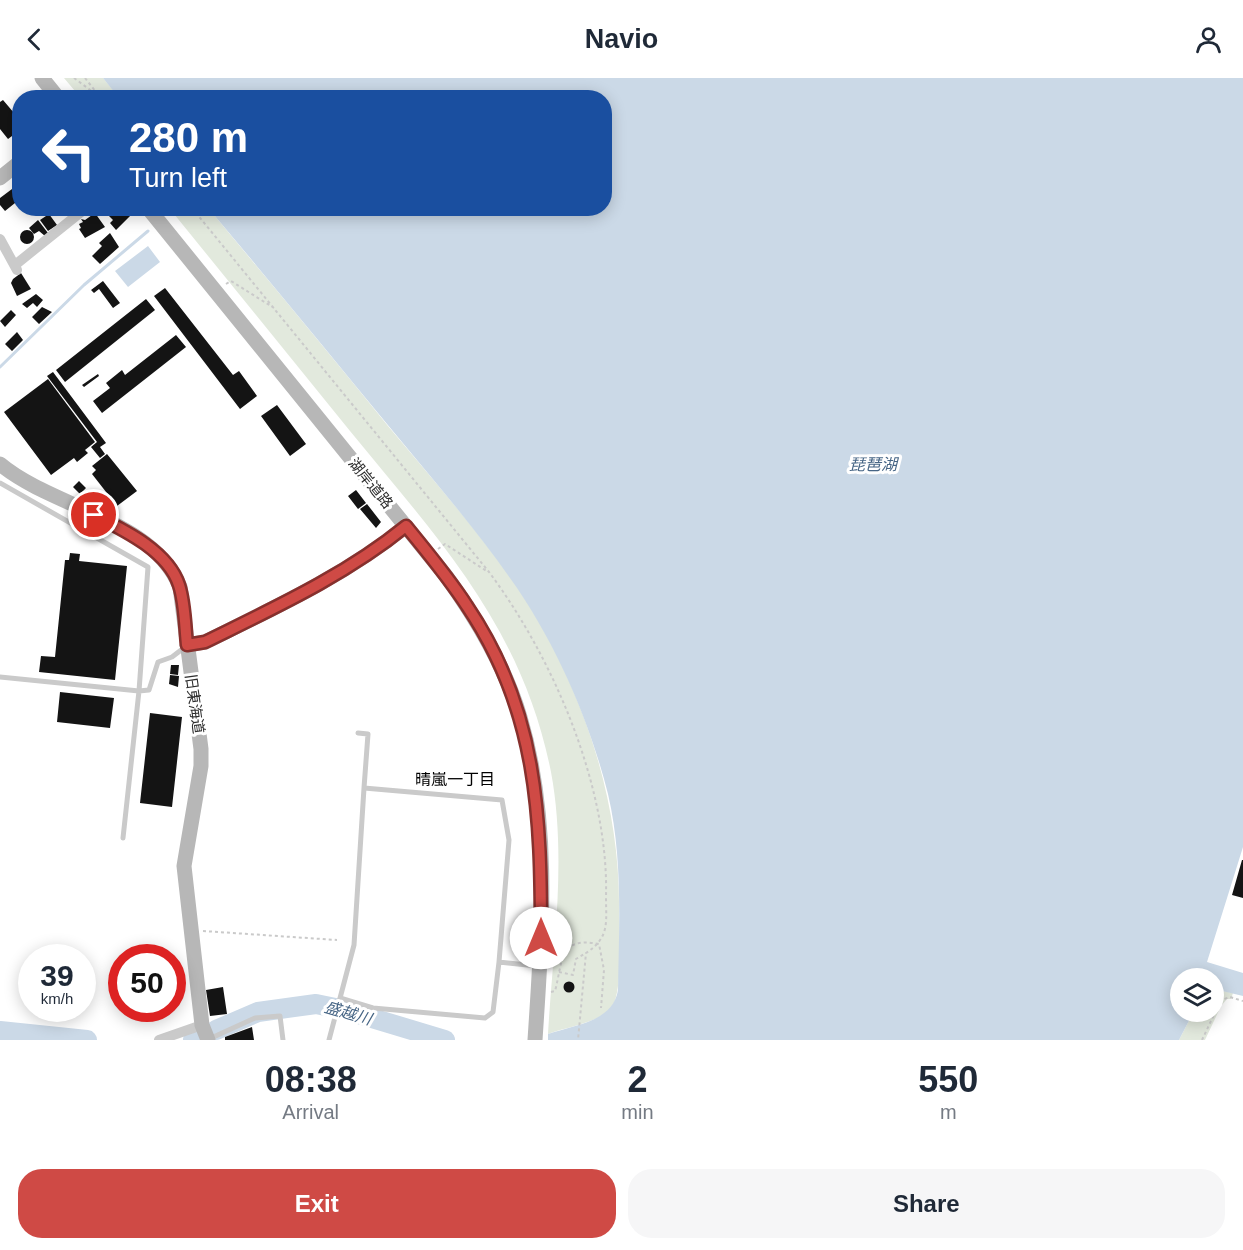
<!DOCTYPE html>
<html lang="en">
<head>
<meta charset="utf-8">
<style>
	body { margin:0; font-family:Helvetica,"Noto Sans JP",sans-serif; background:#f6f6f7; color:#1f2937; height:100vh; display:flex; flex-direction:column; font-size:22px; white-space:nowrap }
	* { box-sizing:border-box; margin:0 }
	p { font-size:20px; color:#747a83 }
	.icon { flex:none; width:33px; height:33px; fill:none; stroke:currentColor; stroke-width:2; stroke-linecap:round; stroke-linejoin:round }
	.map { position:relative; height:962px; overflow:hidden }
	.details { display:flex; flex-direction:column; background:#fff; flex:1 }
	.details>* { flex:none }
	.banner { position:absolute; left:12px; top:12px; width:600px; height:126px; border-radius:24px; box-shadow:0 3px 15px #0003; background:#1a4fa0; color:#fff; overflow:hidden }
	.fabs { position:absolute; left:1170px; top:890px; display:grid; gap:12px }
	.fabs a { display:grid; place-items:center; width:54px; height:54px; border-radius:50%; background:#fff; box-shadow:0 3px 15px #0003; font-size:30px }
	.speed { position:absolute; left:18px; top:866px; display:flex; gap:12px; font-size:30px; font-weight:700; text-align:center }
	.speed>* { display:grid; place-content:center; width:78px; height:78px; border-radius:50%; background:#fff; box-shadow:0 3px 15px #0003; line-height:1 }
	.speed small { font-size:15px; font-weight:400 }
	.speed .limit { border:9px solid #d22; background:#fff; color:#111 }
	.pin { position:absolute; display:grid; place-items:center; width:51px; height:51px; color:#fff; margin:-26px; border:3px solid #fff; border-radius:50%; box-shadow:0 2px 6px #0007 }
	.me { position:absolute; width:66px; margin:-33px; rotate:0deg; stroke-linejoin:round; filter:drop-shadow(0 0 4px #0008) }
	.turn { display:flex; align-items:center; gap:21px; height:126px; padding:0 18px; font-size:27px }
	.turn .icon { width:78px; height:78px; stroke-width:2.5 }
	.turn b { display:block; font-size:42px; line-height:51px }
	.eta { display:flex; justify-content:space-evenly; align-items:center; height:102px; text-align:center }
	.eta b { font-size:36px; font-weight:600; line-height:42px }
	.button { display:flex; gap:12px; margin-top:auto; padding:12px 18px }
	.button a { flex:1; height:69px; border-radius:24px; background:#cf4a45; color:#fff; font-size:24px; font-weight:600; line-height:69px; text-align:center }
	.button a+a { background:#f6f6f7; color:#1f2937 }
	header { display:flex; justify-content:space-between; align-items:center; height:78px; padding:0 18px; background:#fff; font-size:27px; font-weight:600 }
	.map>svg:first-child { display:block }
	.green { fill:#e2e9dd }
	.water { fill:#cbd9e7 }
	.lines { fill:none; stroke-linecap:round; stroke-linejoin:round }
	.stream { stroke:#cbd9e7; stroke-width:3 }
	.river { stroke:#cbd9e7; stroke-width:20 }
	.building { fill:#141414 }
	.path { stroke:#cacaca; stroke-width:2; stroke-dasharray:3 3; stroke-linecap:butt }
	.lane { stroke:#cacaca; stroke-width:5 }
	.street { stroke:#cacaca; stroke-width:10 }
	.secondary { stroke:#b7b7b7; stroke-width:15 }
	.route-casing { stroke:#87302d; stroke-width:15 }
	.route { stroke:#cf4a45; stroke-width:10 }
	.labels { text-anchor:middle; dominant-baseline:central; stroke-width:6; stroke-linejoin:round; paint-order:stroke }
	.street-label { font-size:15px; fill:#2d2d2d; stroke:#fff }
	.water-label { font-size:16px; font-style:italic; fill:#466585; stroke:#fff }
	.neighbourhood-label { font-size:16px; fill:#000; stroke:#fff }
</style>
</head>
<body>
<header><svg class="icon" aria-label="back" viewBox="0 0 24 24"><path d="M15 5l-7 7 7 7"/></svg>Navio<svg class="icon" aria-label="person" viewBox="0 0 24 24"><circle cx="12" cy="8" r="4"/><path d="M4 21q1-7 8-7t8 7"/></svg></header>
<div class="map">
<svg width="1243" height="962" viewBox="0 0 1243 962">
	<rect width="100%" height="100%" fill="#fff"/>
	<!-- green -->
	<path class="green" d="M 64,0 L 103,0 L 119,19 L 80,19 Z
		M 170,131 L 209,131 C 269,203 329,275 388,348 C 430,398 473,447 511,500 C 578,596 621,717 619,835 C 619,855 624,920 609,933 C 594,945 567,949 548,956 C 553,869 567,780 551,694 C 522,549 440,463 350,353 C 290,279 230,205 170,131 Z
		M 1214,911 L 1233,915 L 1231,921 L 1227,921 L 1221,928 L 1205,962 L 1179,962 L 1194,933 L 1214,933 Z"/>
	<!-- water -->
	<path class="water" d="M 103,0 L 1243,0 L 1243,769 L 1207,884 L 1243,895 L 1243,918 L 1214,911 L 1214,900 L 1180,900 L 1180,933 L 1194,933 L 1179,962 L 548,962 L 548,956 C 574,947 613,944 618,912 C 619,847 623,780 608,716 C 589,641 555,563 510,500 C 472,446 429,397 387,346 C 328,274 269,202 209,131 L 604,130 L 604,20 L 119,20 Z
		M 148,168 L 160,184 L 128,209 L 115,193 Z"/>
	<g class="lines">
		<!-- stream -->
		<path class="stream" d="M 0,289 L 84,207 L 148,153"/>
		<!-- river -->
		<path class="river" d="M 216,952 L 258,934 L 316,926 L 345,932 L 445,962
			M 0,953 L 87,962
			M 193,962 L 199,960"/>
	</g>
	<!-- building -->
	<path class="building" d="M 3,22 L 20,42 L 20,52 L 8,61 L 0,51 L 0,24 Z
		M 20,105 L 20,121 L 5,133 L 0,127 L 0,120 Z
		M 118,130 L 125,131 L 131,137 L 116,152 L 110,145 L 113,142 L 109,138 Z
		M 95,135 L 105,149 L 85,160 L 79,151 L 81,150 L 79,146 L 83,144 L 81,141 L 85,142 Z
		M 49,136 L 57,147 L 48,153 L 40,142 Z
		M 38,142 L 48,155 L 45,158 L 39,153 L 34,156 L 29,150 Z
		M20 159a7 7 0 1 1 14 0a7 7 0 1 1-14 0Z
		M 110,155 L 119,169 L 100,186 L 92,178 L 102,168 L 99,165 Z
		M 21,195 L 31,211 L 17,218 L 11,205 L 13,201 Z
		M 103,203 L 120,225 L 113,230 L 99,211 L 94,215 L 91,212 Z
		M 165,210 L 233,297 L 239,293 L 257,318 L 240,331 L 154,218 Z
		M 36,216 L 43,222 L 37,229 L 33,225 L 27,230 L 22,226 Z
		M 146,221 L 155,232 L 65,304 L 56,292 Z
		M 42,229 L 52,234 L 39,246 L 32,239 Z
		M 11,232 L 16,237 L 5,249 L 0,243 Z
		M 17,254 L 23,262 L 12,273 L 5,266 Z
		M 176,257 L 186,269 L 102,335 L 93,323 L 110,310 L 106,305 L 122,292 L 125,297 Z
		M 53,294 L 106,365 L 100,369 L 105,376 L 100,380 L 91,369 L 97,364 L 47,298 Z
		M 98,296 L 99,298 L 84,309 L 82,307 Z
		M 48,301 L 95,364 L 85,372 L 88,375 L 77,384 L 74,380 L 51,397 L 4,334 Z
		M 277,327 L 306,366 L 290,378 L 261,338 Z
		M 107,376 L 137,413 L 117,428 L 92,396 L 96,392 L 92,388 Z
		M 79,403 L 86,410 L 80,416 L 73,409 Z
		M 356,412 L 366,425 L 358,431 L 348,418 Z
		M 367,426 L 381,444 L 376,450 L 360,431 Z
		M 70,475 L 80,476 L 79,483 L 127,488 L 115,602 L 39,594 L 41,578 L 55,579 L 65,482 L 69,482 Z
		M 171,587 L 179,587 L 178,597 L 170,596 Z
		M 170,597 L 179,598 L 178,609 L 169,606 Z
		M 60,614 L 114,620 L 110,650 L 57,644 Z
		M 150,635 L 182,639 L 172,729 L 140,725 Z
		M 1242,782 L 1243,782 L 1243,820 L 1232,817 Z
		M563.5 909a5.5 5.5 0 1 1 11 0a5.5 5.5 0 1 1-11 0Z
		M 223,909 L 227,936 L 210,938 L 206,912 Z
		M 252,949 L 254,962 L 225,962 L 225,959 Z"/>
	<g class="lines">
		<!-- path -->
		<path class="path" d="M 74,0 L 101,20
			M 85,0 L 96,14
			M 192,130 L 489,494 C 554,581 609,710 606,819 C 606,845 610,859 586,875 L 578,962
			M 226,206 L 231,203 L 274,230
			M 438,471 L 445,466 L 488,494
			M 203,853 L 337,862
			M 559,894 L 573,897 L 576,881 L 586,875
			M 551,914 L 555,913 C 563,884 558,858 599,866 L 604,892 L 601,930
			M 1202,962 L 1221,922 L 1230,919 L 1243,923"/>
		<!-- lane -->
		<path class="lane" d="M 0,405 L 148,489 L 139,613 L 123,760
			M 0,599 L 139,613 L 149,612 L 158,584 L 172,579 L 185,569
			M 358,655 L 368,656 L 364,710
			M 340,920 L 373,930 L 485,940 L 493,934 L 499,884
			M 209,961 L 255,940 L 280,938 L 283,962
			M 329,962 L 354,867 L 364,710 L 502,722 L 509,762 L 499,884 L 537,888"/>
		<!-- street -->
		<path class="street" d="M 0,161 L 17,192
			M 15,187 L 86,130
			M 159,962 L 202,947"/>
		<!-- secondary -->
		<path class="secondary" d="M 42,0 L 58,20
			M 0,100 L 20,84
			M 148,130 L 446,498 C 477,541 505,588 520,639 C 551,743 542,855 535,962
			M 0,386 C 51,429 154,442 180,509 L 201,671 L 201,688 L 184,788 L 202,947 L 208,962
			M 187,567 L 205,564 C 274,530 346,497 406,448"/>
	</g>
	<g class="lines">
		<!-- route casing -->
		<g class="route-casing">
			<path id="route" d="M 94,437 C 124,452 168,473 179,507 C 185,525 185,548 187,567 L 205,564 C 274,530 346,497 406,448 C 427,474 449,500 467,528 C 538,633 541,739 541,860"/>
		</g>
		<!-- route -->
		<use href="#route" class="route"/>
	</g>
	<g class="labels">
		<!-- street labels -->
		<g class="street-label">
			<text transform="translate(371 405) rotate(51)">湖岸道路</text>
			<text transform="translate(195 626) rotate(82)">旧東海道</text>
		</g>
		<!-- water labels -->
		<g class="water-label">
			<text x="873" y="386">琵琶湖</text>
			<text transform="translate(348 935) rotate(16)">盛越川</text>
		</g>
		<!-- neighbourhood labels -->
		<g class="neighbourhood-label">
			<text x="455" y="701">晴嵐一丁目</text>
		</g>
	</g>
</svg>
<div class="fabs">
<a><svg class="icon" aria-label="layers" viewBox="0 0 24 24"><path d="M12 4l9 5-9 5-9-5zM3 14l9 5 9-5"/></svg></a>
</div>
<div class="speed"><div>39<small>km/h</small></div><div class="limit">50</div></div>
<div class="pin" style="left:94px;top:437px;background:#d93025"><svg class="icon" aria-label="arrive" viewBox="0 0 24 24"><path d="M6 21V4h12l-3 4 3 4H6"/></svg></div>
<svg class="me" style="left:541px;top:860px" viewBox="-20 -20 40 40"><circle r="19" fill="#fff"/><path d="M0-13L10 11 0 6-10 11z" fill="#cf4a45"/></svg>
<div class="banner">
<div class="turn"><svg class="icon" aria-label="left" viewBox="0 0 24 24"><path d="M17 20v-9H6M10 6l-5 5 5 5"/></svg><div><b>280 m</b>Turn left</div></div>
</div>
</div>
<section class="details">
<div class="eta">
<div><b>08:38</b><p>Arrival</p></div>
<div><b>2</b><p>min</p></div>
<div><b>550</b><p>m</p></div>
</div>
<div class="button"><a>Exit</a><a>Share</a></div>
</section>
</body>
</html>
